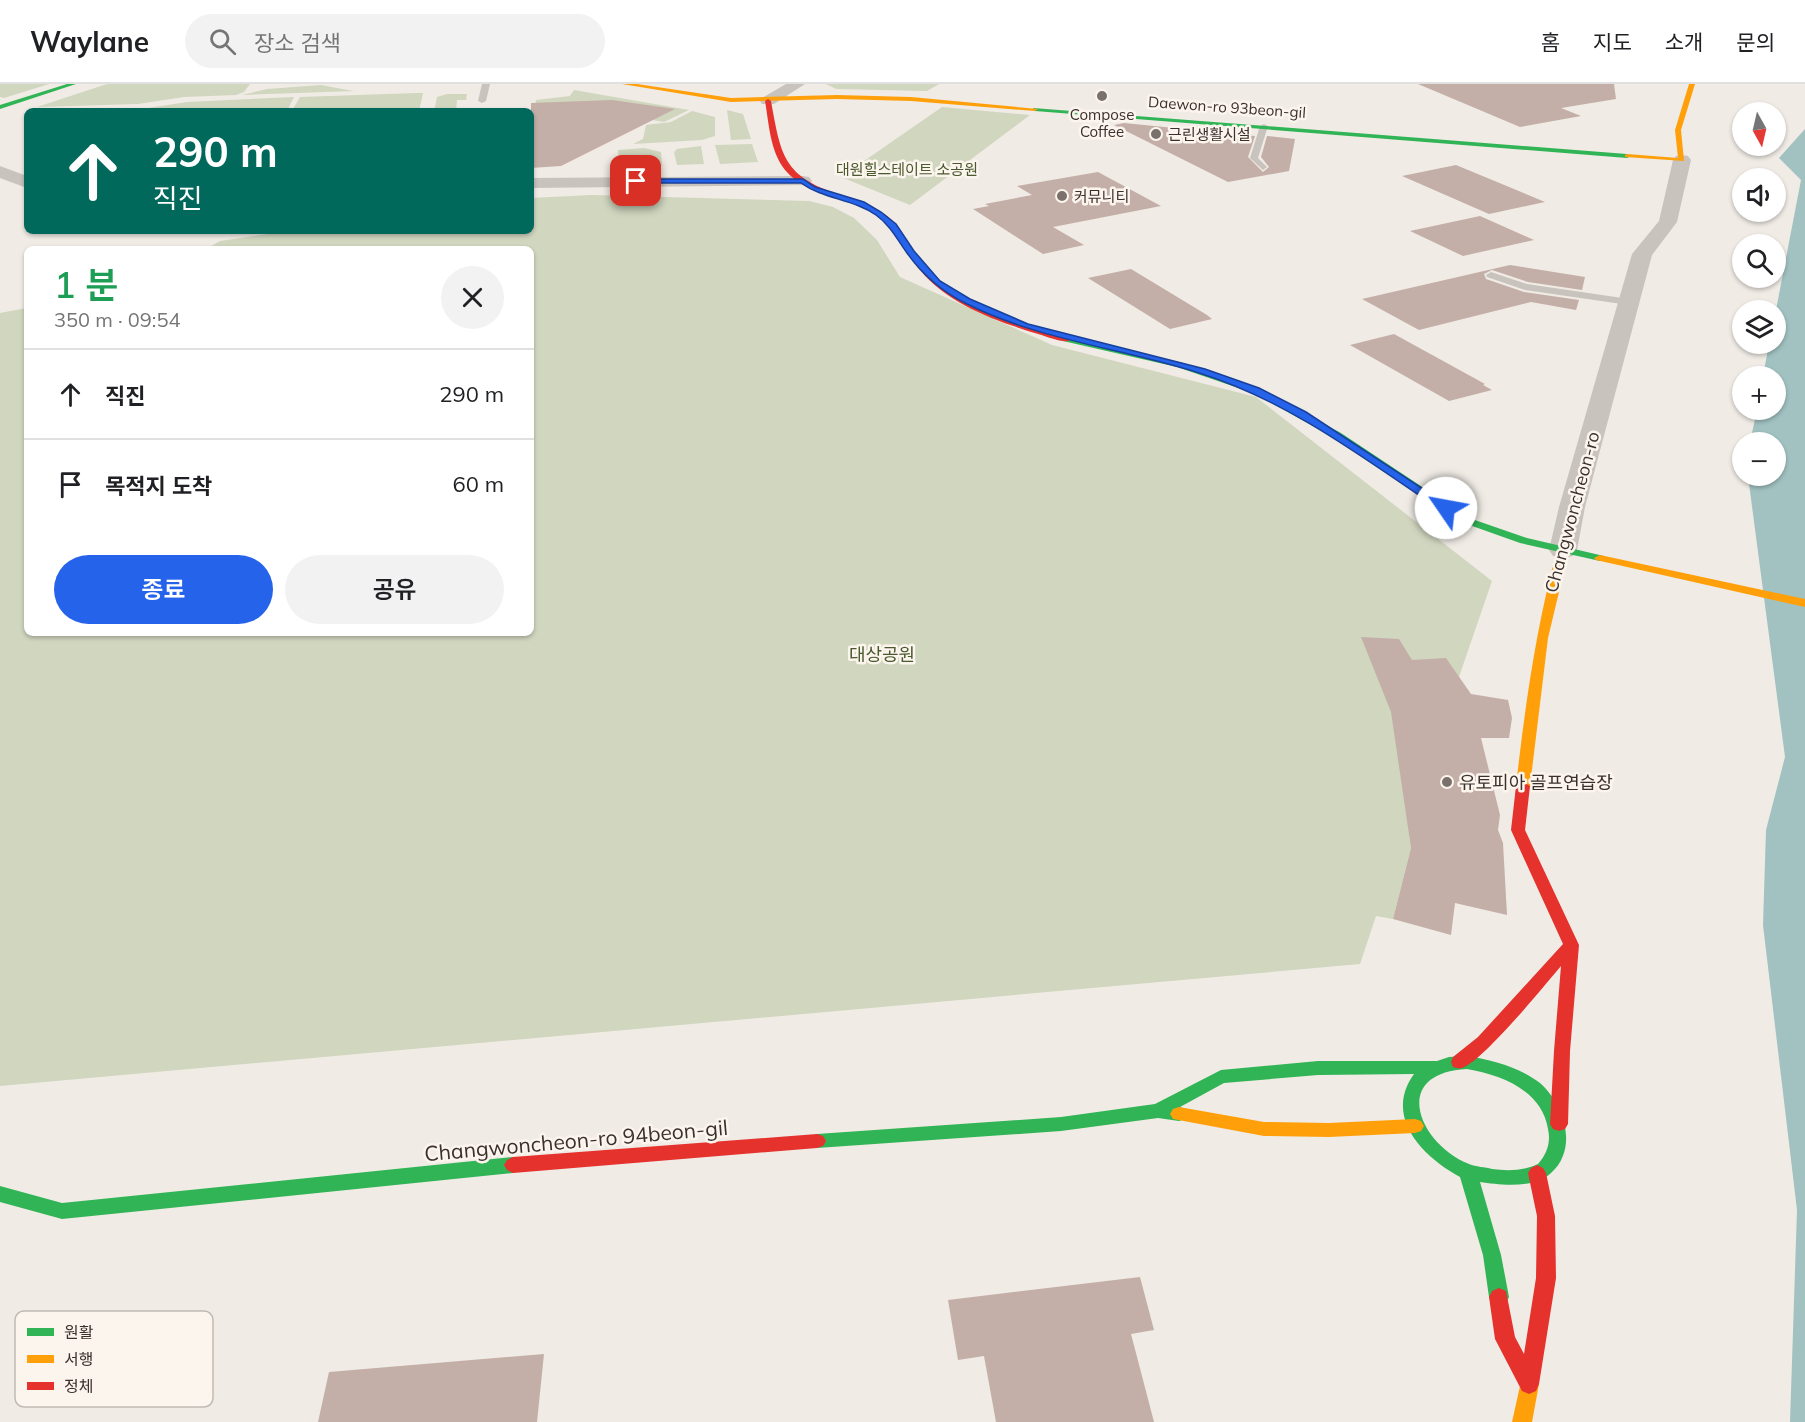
<!DOCTYPE html>
<html lang="ko">
<head>
<meta charset="utf-8">
<style>
	body { margin:0; font-family:Mulish,"Noto Sans KR",sans-serif; background:#f2f2f2; color:#202124; height:100vh; display:flex; flex-direction:column; font-size:22px; white-space:nowrap }
	* { box-sizing:border-box; margin:0 }
	p { font-size:20px; color:#757577 }
	.icon { flex:none; width:33px; height:33px; fill:none; stroke:currentColor; stroke-width:2; stroke-linecap:round; stroke-linejoin:round }
	.map { position:relative; flex:1; overflow:hidden }
	.drawer { position:absolute; left:24px; top:162px; width:510px; height:390px; display:flex; flex-direction:column; background:#fff; border-radius:9px; box-shadow:0 2px 4px #0004 }
	.drawer>* { flex:none }
	.guide { position:absolute; left:24px; top:24px; width:510px; height:126px; border-radius:9px; box-shadow:0 2px 4px #0004; background:#00695c; color:#fff; overflow:hidden }
	.needle { width:39px; rotate:172deg }
	.fabs { position:absolute; left:1732px; top:18px; display:grid; gap:12px }
	.fabs a { display:grid; place-items:center; width:54px; height:54px; border-radius:50%; background:#fff; box-shadow:0 2px 4px #0004; font-size:30px }
	.pin { position:absolute; display:grid; place-items:center; width:51px; height:51px; color:#fff; margin:-26px; border-radius:12px; box-shadow:0 3px 9px #0006 }
	.me { position:absolute; width:66px; margin:-33px; rotate:303deg; stroke-linejoin:round; filter:drop-shadow(0 0 4px #0008) }
	.turn { display:flex; align-items:center; gap:21px; height:126px; padding:0 30px; font-size:27px }
	.turn .icon { width:78px; height:78px; stroke-width:2.5 }
	.turn b { display:block; font-size:42px; line-height:51px }
	.round { display:grid; place-items:center; flex:none; width:63px; height:63px; border-radius:32px; background:#f2f2f2 }
	.overview { display:flex; align-items:center; justify-content:space-between; height:102px; padding:0 30px }
	h1 { font-size:36px; font-weight:600; line-height:45px; color:#1e9e55 }
	.action { display:flex; gap:12px; margin-top:auto; padding:12px 30px }
	.action a { flex:1; height:69px; border-radius:36px; background:#2563eb; color:#fff; font-size:24px; font-weight:600; line-height:69px; text-align:center }
	.action a+a { background:#f2f2f2; color:#202124 }
	ul { padding:0; list-style:none }
	li { display:flex; align-items:center; gap:18px; height:90px; padding:0 30px; border-top:2px solid #e0e0e0 }
	li div { flex:1 }
	li b { display:block; font-size:22px }
	li em { font-style:normal }
	header { display:flex; align-items:center; gap:36px; box-sizing:border-box; height:84px; padding:0 30px; background:#fff; border-bottom:2px solid #e0e0e0 }
	header strong { font-size:28px }
	nav { display:flex; gap:33px; margin-inline-start:auto; font-size:21px }
	.search { width:420px; height:54px; background:#f2f2f2; display:flex; align-items:center; gap:15px; box-sizing:border-box; padding:0 21px; border-radius:33px; color:#757577; font-size:22px }
	.map>svg:first-child { display:block }
	.green { fill:#d1d6bf }
	.water { fill:#a1c2c1 }
	.building { fill:#c3afa7 }
	.lines { fill:none; stroke-linecap:round; stroke-linejoin:round }
	.lane { fill:#c9c3be; fill-rule:evenodd }
	.street { fill:#c9c3be; fill-rule:evenodd }
	.fast { fill:#30b455; fill-rule:evenodd }
	.slow { fill:#ff9f0a; fill-rule:evenodd }
	.jam { fill:#e5322d; fill-rule:evenodd }
	.route { fill:#2563eb; stroke:#184099; stroke-width:1.5 }
	.poi-dot { fill:#7a716c; stroke:#fbf5ee; stroke-width:2 }
	.labels { text-anchor:middle; dominant-baseline:central; stroke-width:5; stroke-linejoin:round; paint-order:stroke }
	.far-street-label { font-size:15px; fill:#3b302b; stroke:#fbf5ee }
	.far-poi-label { font-size:15px; fill:#3b302b; stroke:#fbf5ee; text-anchor:start }
	.far-park-label { font-size:15px; fill:#4a5a2e; stroke:#fbf5ee }
	.street-label { font-size:18px; fill:#3b302b; stroke:#fbf5ee }
	.park-label { font-size:18px; fill:#4a5a2e; stroke:#fbf5ee }
	.poi-label { font-size:18px; fill:#3b302b; stroke:#fbf5ee; text-anchor:start }
	.near-street-label { font-size:21px; fill:#3b302b; stroke:#fbf5ee }
	.key { fill:#fbf5ee; stroke:#c1bab4; stroke-width:1.5 }
	.key-label { font-size:16px; fill:#3b302b }
</style>
</head>
<body>
<header>
<strong>Waylane</strong>
<div class="search"><svg class="icon" aria-label="search" viewBox="0 0 24 24"><circle cx="10" cy="10" r="6"/><path d="M15 15l6 6"/></svg>장소 검색</div>
<nav><a>홈</a><a>지도</a><a>소개</a><a>문의</a></nav>
</header>
<div class="map">
<svg width="1805" height="1338" viewBox="0 0 1805 1338">
	<rect width="100%" height="100%" fill="#f0ebe5"/>
	<!-- green -->
	<path class="green" d="M 0,0 L 49,0 L 4,14 L 0,13 Z
		M 107,0 L 250,0 L 244,8 L 236,11 L 184,13 L 138,20 L 37,23 Z
		M 826,0 L 939,0 L 927,7 L 836,5 Z
		M 321,1 L 353,7 L 242,11 L 267,5 Z
		M 574,6 L 689,26 L 664,38 L 606,28 L 514,27 L 535,25 L 536,16 L 570,12 Z
		M 417,9 L 423,9 L 419,27 L 292,27 L 300,13 Z
		M 447,10 L 467,10 L 466,16 L 457,16 L 456,27 L 434,27 L 437,13 Z
		M 294,13 L 287,27 L 141,27 L 142,25 L 187,18 Z
		M 942,23 L 1030,31 L 910,121 L 841,93 Z
		M 727,26 L 743,30 L 751,55 L 731,56 Z
		M 692,27 L 715,33 L 715,52 L 702,56 L 633,60 L 643,55 L 646,41 L 671,38 Z
		M 752,60 L 758,78 L 720,80 L 715,61 Z
		M 701,62 L 704,80 L 677,81 L 674,68 L 677,65 Z
		M 644,64 L 661,68 L 662,82 L 619,84 L 618,66 Z
		M 591,111 L 809,117 L 833,123 L 854,134 L 877,156 L 900,193 L 1052,261 L 1256,313 L 1492,497 L 1408,741 L 1411,764 L 1393,835 L 1376,832 L 1360,880 L 0,1002 L 0,229 L 27,224 L 27,549 L 531,549 L 531,165 L 206,165 L 220,157 L 289,147 L 531,147 L 531,114 Z"/>
	<!-- water -->
	<path class="water" d="M 1805,45 L 1805,1338 L 1790,1338 L 1797,1126 L 1763,841 L 1766,746 L 1785,673 L 1748,392 L 1776,392 L 1776,358 L 1750,358 L 1757,326 L 1776,326 L 1776,292 L 1763,292 L 1769,260 L 1776,260 L 1776,226 L 1801,96 L 1779,74 Z"/>
	<!-- building -->
	<path class="building" d="M 1418,0 L 1614,0 L 1616,15 L 1561,24 L 1581,32 L 1520,43 Z
		M 612,16 L 675,25 L 561,82 L 531,84 L 531,19 Z
		M 1124,39 L 1255,52 L 1248,73 L 1263,88 L 1269,83 L 1261,73 L 1267,52 L 1295,55 L 1289,87 L 1228,98 L 1114,41 Z
		M 1456,81 L 1545,118 L 1489,130 L 1402,92 Z
		M 1098,88 L 1161,122 L 1053,143 L 1084,161 L 1043,170 L 973,125 L 989,122 L 985,120 L 1032,111 L 1017,102 Z
		M 1480,132 L 1534,156 L 1463,172 L 1410,147 Z
		M 1510,181 L 1585,193 L 1582,206 L 1528,198 L 1492,186 L 1484,190 L 1486,195 L 1524,208 L 1579,216 L 1576,226 L 1531,218 L 1419,246 L 1362,215 Z
		M 1131,185 L 1207,231 L 1212,235 L 1170,245 L 1088,194 Z
		M 1394,250 L 1485,300 L 1483,301 L 1492,306 L 1449,317 L 1350,261 Z
		M 1361,553 L 1399,555 L 1412,576 L 1446,574 L 1471,610 L 1508,616 L 1512,634 L 1509,654 L 1481,654 L 1500,731 L 1498,746 L 1503,759 L 1507,831 L 1455,819 L 1451,851 L 1393,835 L 1411,764 L 1391,628 Z
		M 1140,1193 L 1154,1246 L 1131,1250 L 1154,1338 L 996,1338 L 984,1272 L 958,1276 L 948,1216 Z
		M 544,1270 L 537,1338 L 318,1338 L 329,1288 Z"/>
	<g class="lines">
		<!-- lane -->
		<path class="lane" d="M 482,0 L 490,0 L 486,17 L 482,19 L 478,17 Z
			M 1264,40 L 1268,42 L 1258,74 L 1267,83 L 1263,86 L 1250,74 L 1260,42 Z
			M 1491,188 L 1527,200 L 1629,215 L 1634,218 L 1629,221 L 1525,206 L 1487,193 L 1486,191 Z"/>
		<!-- street -->
		<path class="street" d="M 786,0 L 805,0 L 774,20 L 762,20 L 760,17 L 762,14 Z
			M 1682,71 L 1688,72 L 1691,76 L 1677,138 L 1652,171 L 1585,423 L 1577,466 L 1573,472 L 1563,474 L 1553,472 L 1549,466 L 1559,423 L 1632,170 L 1659,137 L 1673,76 L 1676,72 Z
			M 0,82 L 27,92 L 27,104 L 0,94 Z
			M 803,92 L 809,93 L 812,97 L 809,101 L 531,104 L 531,94 Z"/>
		<!-- fast -->
		<path class="fast" d="M 67,0 L 76,0 L 0,25 L 0,21 Z
			M 1033,24 L 1627,70 L 1631,72 L 1627,74 L 1035,27 Z
			M 1066,252 L 1183,279 L 1259,305 L 1341,349 L 1469,434 L 1527,454 L 1604,472 L 1606,474 L 1600,477 L 1520,459 L 1461,438 L 1333,353 L 1253,309 L 1177,283 L 1063,257 L 1063,253 Z
			M 1467,972 C 1492,976 1519,983 1540,999 C 1564,1020 1579,1064 1551,1089 C 1535,1105 1500,1101 1480,1098 L 1501,1171 L 1509,1213 L 1506,1219 L 1499,1222 L 1492,1219 L 1489,1213 L 1483,1171 L 1460,1093 C 1423,1073 1383,1033 1414,990 L 1318,991 L 1224,999 L 1180,1023 L 1185,1025 L 1188,1030 L 1185,1035 L 1179,1037 L 1158,1034 L 1061,1047 L 817,1064 L 811,1062 L 808,1057 L 811,1052 L 817,1050 L 1061,1033 L 1155,1020 L 1221,986 L 1318,977 L 1437,977 L 1449,973 ZM 1467,985 C 1501,991 1542,1006 1548,1045 C 1551,1058 1547,1070 1538,1080 C 1524,1087 1507,1087 1492,1085 C 1485,1083 1476,1083 1469,1080 C 1419,1060 1389,989 1467,985 Z
			M 513,1073 L 519,1076 L 522,1081 L 519,1086 L 513,1089 L 62,1135 L 0,1118 L 0,1102 L 62,1119 Z"/>
		<!-- slow -->
		<path class="slow" d="M 622,0 L 637,0 L 731,14 L 837,11 L 911,13 L 1038,25 L 1035,27 L 911,17 L 837,15 L 731,18 Z
			M 1689,0 L 1695,0 L 1681,46 L 1684,77 L 1625,73 L 1625,71 L 1627,70 L 1678,74 L 1675,46 Z
			M 1563,463 L 1569,466 L 1548,554 L 1530,702 L 1523,706 L 1516,702 C 1525,622 1536,544 1557,466 Z
			M 1600,471 L 1805,515 L 1805,523 L 1596,476 L 1594,474 Z
			M 1179,1023 L 1264,1038 L 1329,1039 L 1415,1035 L 1421,1037 L 1424,1042 L 1421,1047 L 1415,1049 L 1329,1053 L 1264,1052 L 1173,1035 L 1170,1030 L 1173,1025 Z
			M 1529,1290 L 1536,1293 L 1539,1300 L 1532,1338 L 1512,1338 L 1522,1293 Z"/>
		<!-- jam -->
		<path class="jam" d="M 768,15 L 771,17 C 781,72 783,92 840,111 C 856,116 872,121 886,131 C 904,145 912,168 927,185 C 965,224 1019,239 1069,253 L 1069,257 C 1059,258 1048,253 1038,250 C 996,237 949,221 920,186 C 904,168 895,143 874,130 C 846,112 808,113 785,86 C 770,67 769,40 765,17 Z
			M 1523,698 L 1530,702 L 1525,746 L 1579,861 L 1570,967 L 1568,1040 L 1565,1045 L 1559,1047 L 1553,1045 L 1550,1040 L 1554,967 L 1561,882 C 1544,902 1483,977 1462,984 C 1458,985 1457,984 1453,983 L 1451,978 L 1453,973 L 1478,953 L 1563,860 L 1511,746 L 1516,702 Z
			M 817,1050 L 823,1052 L 826,1057 L 823,1062 L 817,1064 L 513,1089 L 507,1086 L 504,1081 L 507,1076 L 513,1073 Z
			M 1537,1081 L 1543,1084 L 1546,1089 L 1555,1132 L 1556,1194 L 1539,1300 L 1536,1307 L 1529,1310 L 1522,1307 L 1495,1255 L 1489,1213 L 1492,1207 L 1499,1204 L 1506,1207 L 1515,1253 L 1524,1270 L 1536,1194 L 1537,1132 L 1528,1089 L 1531,1084 Z"/>
	</g>
	<!-- route -->
	<path class="route" d="M 636,95 L 803,95 L 815,103 L 864,118 L 881,128 L 896,140 L 914,167 L 940,197 L 970,215 L 1028,240 L 1205,285 L 1259,304 L 1306,328 L 1452,424 L 1446,428 L 1442,427 C 1365,375 1289,317 1199,289 C 1121,264 1038,256 965,219 C 941,207 922,190 907,169 C 897,155 890,141 876,131 C 853,115 823,115 801,99 L 633,99 Z"/>
	<!-- markers -->
	<g class="poi-dot">
		<circle cx="1102" cy="12" r="6"/>
		<circle cx="1156" cy="50" r="6"/>
		<circle cx="1062" cy="112" r="6"/>
		<circle cx="1447" cy="698" r="6"/>
	</g>
	<g class="labels">
		<!-- far-street labels -->
		<g class="far-street-label">
			<text transform="translate(1227 23) rotate(4)">Daewon-ro 93beon-gil</text>
		</g>
		<!-- far-poi labels -->
		<g class="far-poi-label">
			<text x="1102" y="30" text-anchor="middle">Compose<tspan x="1102" dy="17">Coffee</tspan></text>
			<text x="1168" y="50">근린생활시설</text>
			<text x="1074" y="112">커뮤니티</text>
		</g>
		<!-- far-park labels -->
		<g class="far-park-label">
			<text x="907" y="85">대원힐스테이트 소공원</text>
		</g>
		<!-- street labels -->
		<g class="street-label">
			<text transform="translate(1572 428) rotate(-75)">Changwoncheon-ro</text>
		</g>
		<!-- park labels -->
		<g class="park-label">
			<text x="882" y="570">대상공원</text>
		</g>
		<!-- poi labels -->
		<g class="poi-label">
			<text x="1459" y="698">유토피아 골프연습장</text>
		</g>
		<!-- near-street labels -->
		<g class="near-street-label">
			<text transform="translate(576 1056) rotate(-5)">Changwoncheon-ro 94beon-gil</text>
		</g>
	</g>
	<!-- legend -->
	<rect x="15" y="1227" width="198" height="96" rx="9" class="key"/>
	<rect x="27" y="1244" width="27" height="8" fill="#30b455"/>
	<rect x="27" y="1271" width="27" height="8" fill="#ff9f0a"/>
	<rect x="27" y="1298" width="27" height="8" fill="#e5322d"/>
	<g class="key-label">
		<text x="64" y="1254">원활</text>
		<text x="64" y="1281">서행</text>
		<text x="64" y="1308">정체</text>
	</g>
</svg>
<div class="fabs">
<a><svg class="needle" viewBox="-14 -14 28 28"><path d="M0-13l5 13h-10z" fill="#e53935"/><path d="M0 13l5-13h-10z" fill="#757577"/></svg></a>
<a><svg class="icon" aria-label="sound" viewBox="0 0 24 24"><path d="M4 9h4l5-4v14l-5-4H4zM17 9q2 3 0 6"/></svg></a>
<a><svg class="icon" aria-label="search" viewBox="0 0 24 24"><circle cx="10" cy="10" r="6"/><path d="M15 15l6 6"/></svg></a>
<a><svg class="icon" aria-label="layers" viewBox="0 0 24 24"><path d="M12 4l9 5-9 5-9-5zM3 14l9 5 9-5"/></svg></a>
<a>+</a>
<a>−</a>
</div>
<div class="pin" style="left:636px;top:97px;background:#d93025"><svg class="icon" aria-label="arrive" viewBox="0 0 24 24"><path d="M6 21V4h12l-3 4 3 4H6"/></svg></div>
<svg class="me" style="left:1446px;top:424px" viewBox="-20 -20 40 40"><circle r="19" fill="#fff"/><path d="M0-13L10 11 0 6-10 11z" fill="#2563eb"/></svg>
<div class="guide">
<div class="turn"><svg class="icon" aria-label="ahead" viewBox="0 0 24 24"><path d="M12 20V5M6 11l6-6 6 6"/></svg><div><b>290 m</b>직진</div></div>
</div>
<section class="drawer">
<div class="overview"><div><h1>1 분</h1><p>350 m · 09:54</p></div><a class="round"><svg class="icon" aria-label="close" viewBox="0 0 24 24"><path d="M6 6l12 12M18 6L6 18"/></svg></a></div>
<ul>
<li><svg class="icon" aria-label="ahead" viewBox="0 0 24 24"><path d="M12 20V5M6 11l6-6 6 6"/></svg><div><b>직진</b></div><em>290 m</em></li>
<li><svg class="icon" aria-label="arrive" viewBox="0 0 24 24"><path d="M6 21V4h12l-3 4 3 4H6"/></svg><div><b>목적지 도착</b></div><em>60 m</em></li>
</ul>
<div class="action"><a>종료</a><a>공유</a></div>
</section>
</div>
</body>
</html>
